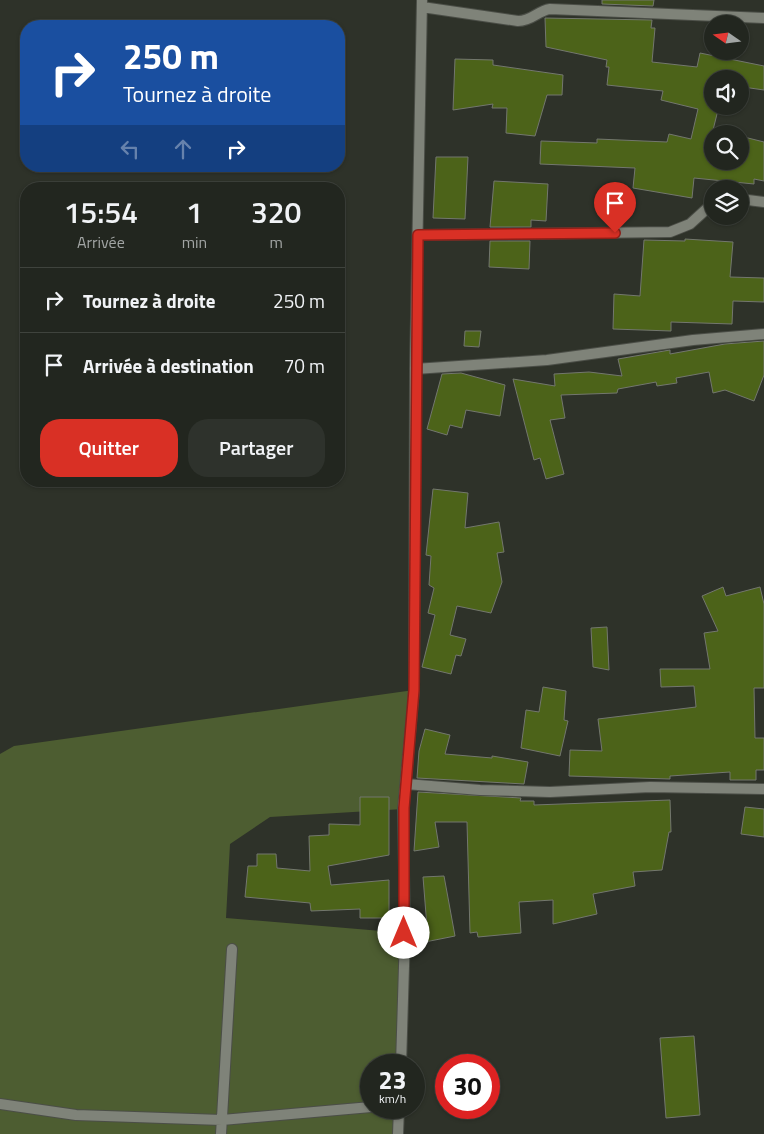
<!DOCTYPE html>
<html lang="fr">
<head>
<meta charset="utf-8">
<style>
	body { margin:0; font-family:"Titillium Web",sans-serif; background:#2e322c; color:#f1f3f6; height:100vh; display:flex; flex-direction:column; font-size:19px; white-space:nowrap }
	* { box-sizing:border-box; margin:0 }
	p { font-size:16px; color:#a2a5a4 }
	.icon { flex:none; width:28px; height:28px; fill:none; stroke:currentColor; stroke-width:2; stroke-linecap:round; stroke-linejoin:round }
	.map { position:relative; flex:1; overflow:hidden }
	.sheet { position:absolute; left:20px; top:182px; width:325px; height:305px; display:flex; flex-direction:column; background:#22261f; border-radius:20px; box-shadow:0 1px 4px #0004,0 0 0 1px #3f433d }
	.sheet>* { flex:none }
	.hud { position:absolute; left:20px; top:20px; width:325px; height:152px; border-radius:20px; box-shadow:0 1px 4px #0004,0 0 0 1px #3f433d; background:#1a4fa0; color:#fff; overflow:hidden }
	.needle { width:32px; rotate:284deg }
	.buttons { position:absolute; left:704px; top:15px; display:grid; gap:10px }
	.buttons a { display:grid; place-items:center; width:45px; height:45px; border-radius:50%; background:#22261f; box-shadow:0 1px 4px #0004,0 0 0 1px #3f433d; font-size:25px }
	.speed { position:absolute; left:360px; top:1054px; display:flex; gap:10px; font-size:25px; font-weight:700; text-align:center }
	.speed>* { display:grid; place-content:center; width:65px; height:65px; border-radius:50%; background:#22261f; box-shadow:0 1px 4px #0004,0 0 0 1px #3f433d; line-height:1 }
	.speed small { font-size:12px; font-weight:400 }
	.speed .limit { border:8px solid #d22; background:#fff; color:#111 }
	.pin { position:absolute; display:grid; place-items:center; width:42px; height:42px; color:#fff; margin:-51px -21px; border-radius:50% 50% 50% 0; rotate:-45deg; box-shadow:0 0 5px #0007 }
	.pin .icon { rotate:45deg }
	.me { position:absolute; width:55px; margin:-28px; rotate:0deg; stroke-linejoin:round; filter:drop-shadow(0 0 4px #0008) }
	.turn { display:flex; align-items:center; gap:18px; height:105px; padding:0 20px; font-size:22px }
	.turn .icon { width:65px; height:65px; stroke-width:2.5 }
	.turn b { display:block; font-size:35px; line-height:42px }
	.lanes { display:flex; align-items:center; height:48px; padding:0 20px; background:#0003; justify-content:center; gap:25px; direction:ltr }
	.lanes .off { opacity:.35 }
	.eta { display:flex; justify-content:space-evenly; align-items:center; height:85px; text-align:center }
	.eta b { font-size:30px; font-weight:600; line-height:35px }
	.primary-button { display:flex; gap:10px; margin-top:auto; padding:10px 20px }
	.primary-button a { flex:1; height:58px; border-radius:20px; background:#d93025; color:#fff; font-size:20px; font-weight:600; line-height:58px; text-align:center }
	.primary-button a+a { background:#2e322c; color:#f1f3f6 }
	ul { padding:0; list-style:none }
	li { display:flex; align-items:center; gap:15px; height:65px; padding:0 20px; border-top:1px solid #3f433d }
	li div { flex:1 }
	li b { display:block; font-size:19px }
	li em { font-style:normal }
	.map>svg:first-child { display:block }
	.green { fill:#4d5d31 }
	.building { fill:#4c6319; stroke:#73776e }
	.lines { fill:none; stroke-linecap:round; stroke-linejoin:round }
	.street-casing { stroke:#4b4e47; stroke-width:12 }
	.street { stroke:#7f8379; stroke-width:10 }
	.route-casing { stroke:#8d1f18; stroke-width:12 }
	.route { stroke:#d93025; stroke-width:9 }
</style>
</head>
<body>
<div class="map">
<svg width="764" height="1134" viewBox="0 0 764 1134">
	<rect width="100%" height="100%" fill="#2e3229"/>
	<!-- green -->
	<path class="green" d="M 414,690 L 403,809 L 270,817 L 230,844 L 226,918 L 405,933 L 401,1065 L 371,1065 L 371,1108 L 399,1108 L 398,1134 L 0,1134 L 0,754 L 14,746 Z"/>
	<!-- building -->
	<path class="building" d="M 602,0 L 654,0 L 653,6 L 602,4 Z
		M 545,18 L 652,20 L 651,28 L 655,28 L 652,62 L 697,67 L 700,53 L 764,66 L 764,90 L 743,87 L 741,96 L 740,79 L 712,79 L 712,106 L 719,106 L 713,130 L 728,134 L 712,134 L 712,161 L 740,161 L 740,136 L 764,142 L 764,181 L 754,179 L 754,184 L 694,178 L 692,198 L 633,188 L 635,168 L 540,164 L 541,141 L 597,143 L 597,139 L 667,142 L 669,134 L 691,139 L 698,109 L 661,100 L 663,91 L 607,85 L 609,67 L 606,67 L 607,60 L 546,47 Z
		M 455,59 L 493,60 L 493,65 L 563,75 L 562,95 L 547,95 L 535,136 L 506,133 L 507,108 L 492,108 L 493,104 L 453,110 Z
		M 436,157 L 468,157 L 465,219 L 433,218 Z
		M 494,181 L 548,184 L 546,221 L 531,220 L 531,227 L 490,227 Z
		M 685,239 L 733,242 L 730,277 L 764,278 L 764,302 L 733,301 L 732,324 L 671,322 L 671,331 L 613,329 L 614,294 L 640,296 L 644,240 L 685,241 Z
		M 490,241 L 530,241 L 529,269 L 489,267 Z
		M 465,331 L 481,331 L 479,347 L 464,346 Z
		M 764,341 L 764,375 L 754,401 L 725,390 L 713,393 L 709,372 L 676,378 L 677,383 L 657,386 L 656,382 L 618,389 L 617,393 L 561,395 L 565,418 L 550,420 L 564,474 L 546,479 L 540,458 L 534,460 L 513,379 L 555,386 L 554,374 L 589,372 L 622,376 L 618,359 L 670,350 L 670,354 L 725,344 Z
		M 461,373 L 505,385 L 500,416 L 466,410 L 462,428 L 450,425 L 447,435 L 427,429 L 442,374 Z
		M 433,489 L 468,493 L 465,528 L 499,522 L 504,552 L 497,553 L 502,582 L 491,613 L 457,606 L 450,635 L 466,639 L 461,656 L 456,655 L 451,674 L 422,667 L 435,615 L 428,613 L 434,588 L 429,585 L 431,556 L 426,555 Z
		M 723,587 L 726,596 L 760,587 L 764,604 L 764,688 L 754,688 L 755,738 L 764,738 L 764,770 L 756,770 L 756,780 L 730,780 L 730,772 L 670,776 L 670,779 L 569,776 L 570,750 L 602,751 L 598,719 L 696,707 L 694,686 L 661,687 L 660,669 L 710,669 L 704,633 L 718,631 L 702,596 Z
		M 607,627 L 609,670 L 593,667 L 591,628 Z
		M 543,687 L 566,691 L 564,720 L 568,721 L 560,756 L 521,748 L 526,710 L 539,712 Z
		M 425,729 L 450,735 L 445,754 L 492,758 L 492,756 L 528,762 L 524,784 L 417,778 L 419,751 Z
		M 418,792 L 521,798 L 520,801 L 534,801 L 534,805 L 670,800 L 671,832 L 669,832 L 662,870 L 633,872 L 635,886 L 593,894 L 597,914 L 553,924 L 553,900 L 519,902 L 521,933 L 478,937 L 477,932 L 470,933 L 467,822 L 435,822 L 439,847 L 414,851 Z
		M 360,797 L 389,797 L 389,855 L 328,866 L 331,885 L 389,880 L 389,918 L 360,918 L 360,909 L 311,911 L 310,903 L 245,897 L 248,866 L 257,866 L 257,854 L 276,854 L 277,868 L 310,871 L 309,836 L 329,835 L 329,824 L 360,825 Z
		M 745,807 L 764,809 L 764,837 L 741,834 Z
		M 444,876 L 455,936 L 420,943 L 417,928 L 427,927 L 423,877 Z
		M 694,1036 L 700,1115 L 666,1118 L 660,1038 Z"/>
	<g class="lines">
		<!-- street casing -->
		<g class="street-casing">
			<path id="street" d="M 422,7 L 518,21 C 532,21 537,11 550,9 L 764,18
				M 740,199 L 764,202
				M 418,235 L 670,232 L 690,224 L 712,204
				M 415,369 L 547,360 L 693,340 L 764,334
				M 406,784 L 480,790 L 550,792 L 650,787 L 764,789
				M 401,1065 L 405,933 L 403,809 L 414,690 L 415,369 L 422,0
				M 0,1104 L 76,1115 L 222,1120 L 371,1107
				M 221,1134 L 232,949
				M 398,1134 L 399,1108"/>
		</g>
		<!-- street -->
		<use href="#street" class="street"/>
	</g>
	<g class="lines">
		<!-- route casing -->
		<g class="route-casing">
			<path id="route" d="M 404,933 L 404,808 L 414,690 L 418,235 L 615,233"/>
		</g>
		<!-- route -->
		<use href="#route" class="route"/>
	</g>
</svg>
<div class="buttons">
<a><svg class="needle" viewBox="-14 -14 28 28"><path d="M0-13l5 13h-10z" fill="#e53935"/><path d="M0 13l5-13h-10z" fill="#a2a5a4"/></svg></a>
<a><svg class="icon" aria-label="sound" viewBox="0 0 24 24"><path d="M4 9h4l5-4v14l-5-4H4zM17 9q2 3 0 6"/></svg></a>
<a><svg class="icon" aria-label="search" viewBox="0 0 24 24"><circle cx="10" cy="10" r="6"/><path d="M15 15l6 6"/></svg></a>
<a><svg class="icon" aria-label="layers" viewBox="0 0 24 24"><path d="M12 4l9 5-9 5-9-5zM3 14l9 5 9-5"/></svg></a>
</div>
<div class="speed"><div>23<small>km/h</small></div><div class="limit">30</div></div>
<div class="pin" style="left:615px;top:233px;background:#d93025"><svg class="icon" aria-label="arrive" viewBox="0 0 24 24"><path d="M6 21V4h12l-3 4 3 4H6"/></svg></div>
<svg class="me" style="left:404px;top:933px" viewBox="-20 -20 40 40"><circle r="19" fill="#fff"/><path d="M0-13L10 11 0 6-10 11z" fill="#d93025"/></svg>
<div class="hud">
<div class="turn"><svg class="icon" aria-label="right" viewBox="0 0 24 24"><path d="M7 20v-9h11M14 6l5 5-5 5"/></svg><div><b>250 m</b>Tournez à droite</div></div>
<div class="lanes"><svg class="icon off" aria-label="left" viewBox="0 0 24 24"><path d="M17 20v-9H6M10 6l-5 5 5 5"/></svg><svg class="icon off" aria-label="ahead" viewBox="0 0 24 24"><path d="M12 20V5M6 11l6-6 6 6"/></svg><svg class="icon" aria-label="right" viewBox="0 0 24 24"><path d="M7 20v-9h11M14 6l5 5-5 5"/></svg></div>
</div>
<section class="sheet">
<div class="eta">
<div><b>15:54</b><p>Arrivée</p></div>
<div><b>1</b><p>min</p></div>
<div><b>320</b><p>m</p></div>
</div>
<ul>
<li><svg class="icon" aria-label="right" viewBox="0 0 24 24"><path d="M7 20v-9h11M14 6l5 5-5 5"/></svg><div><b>Tournez à droite</b></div><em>250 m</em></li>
<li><svg class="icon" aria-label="arrive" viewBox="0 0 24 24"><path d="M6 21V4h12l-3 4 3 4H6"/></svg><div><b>Arrivée à destination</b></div><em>70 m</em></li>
</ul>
<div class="primary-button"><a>Quitter</a><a>Partager</a></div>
</section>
</div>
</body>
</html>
